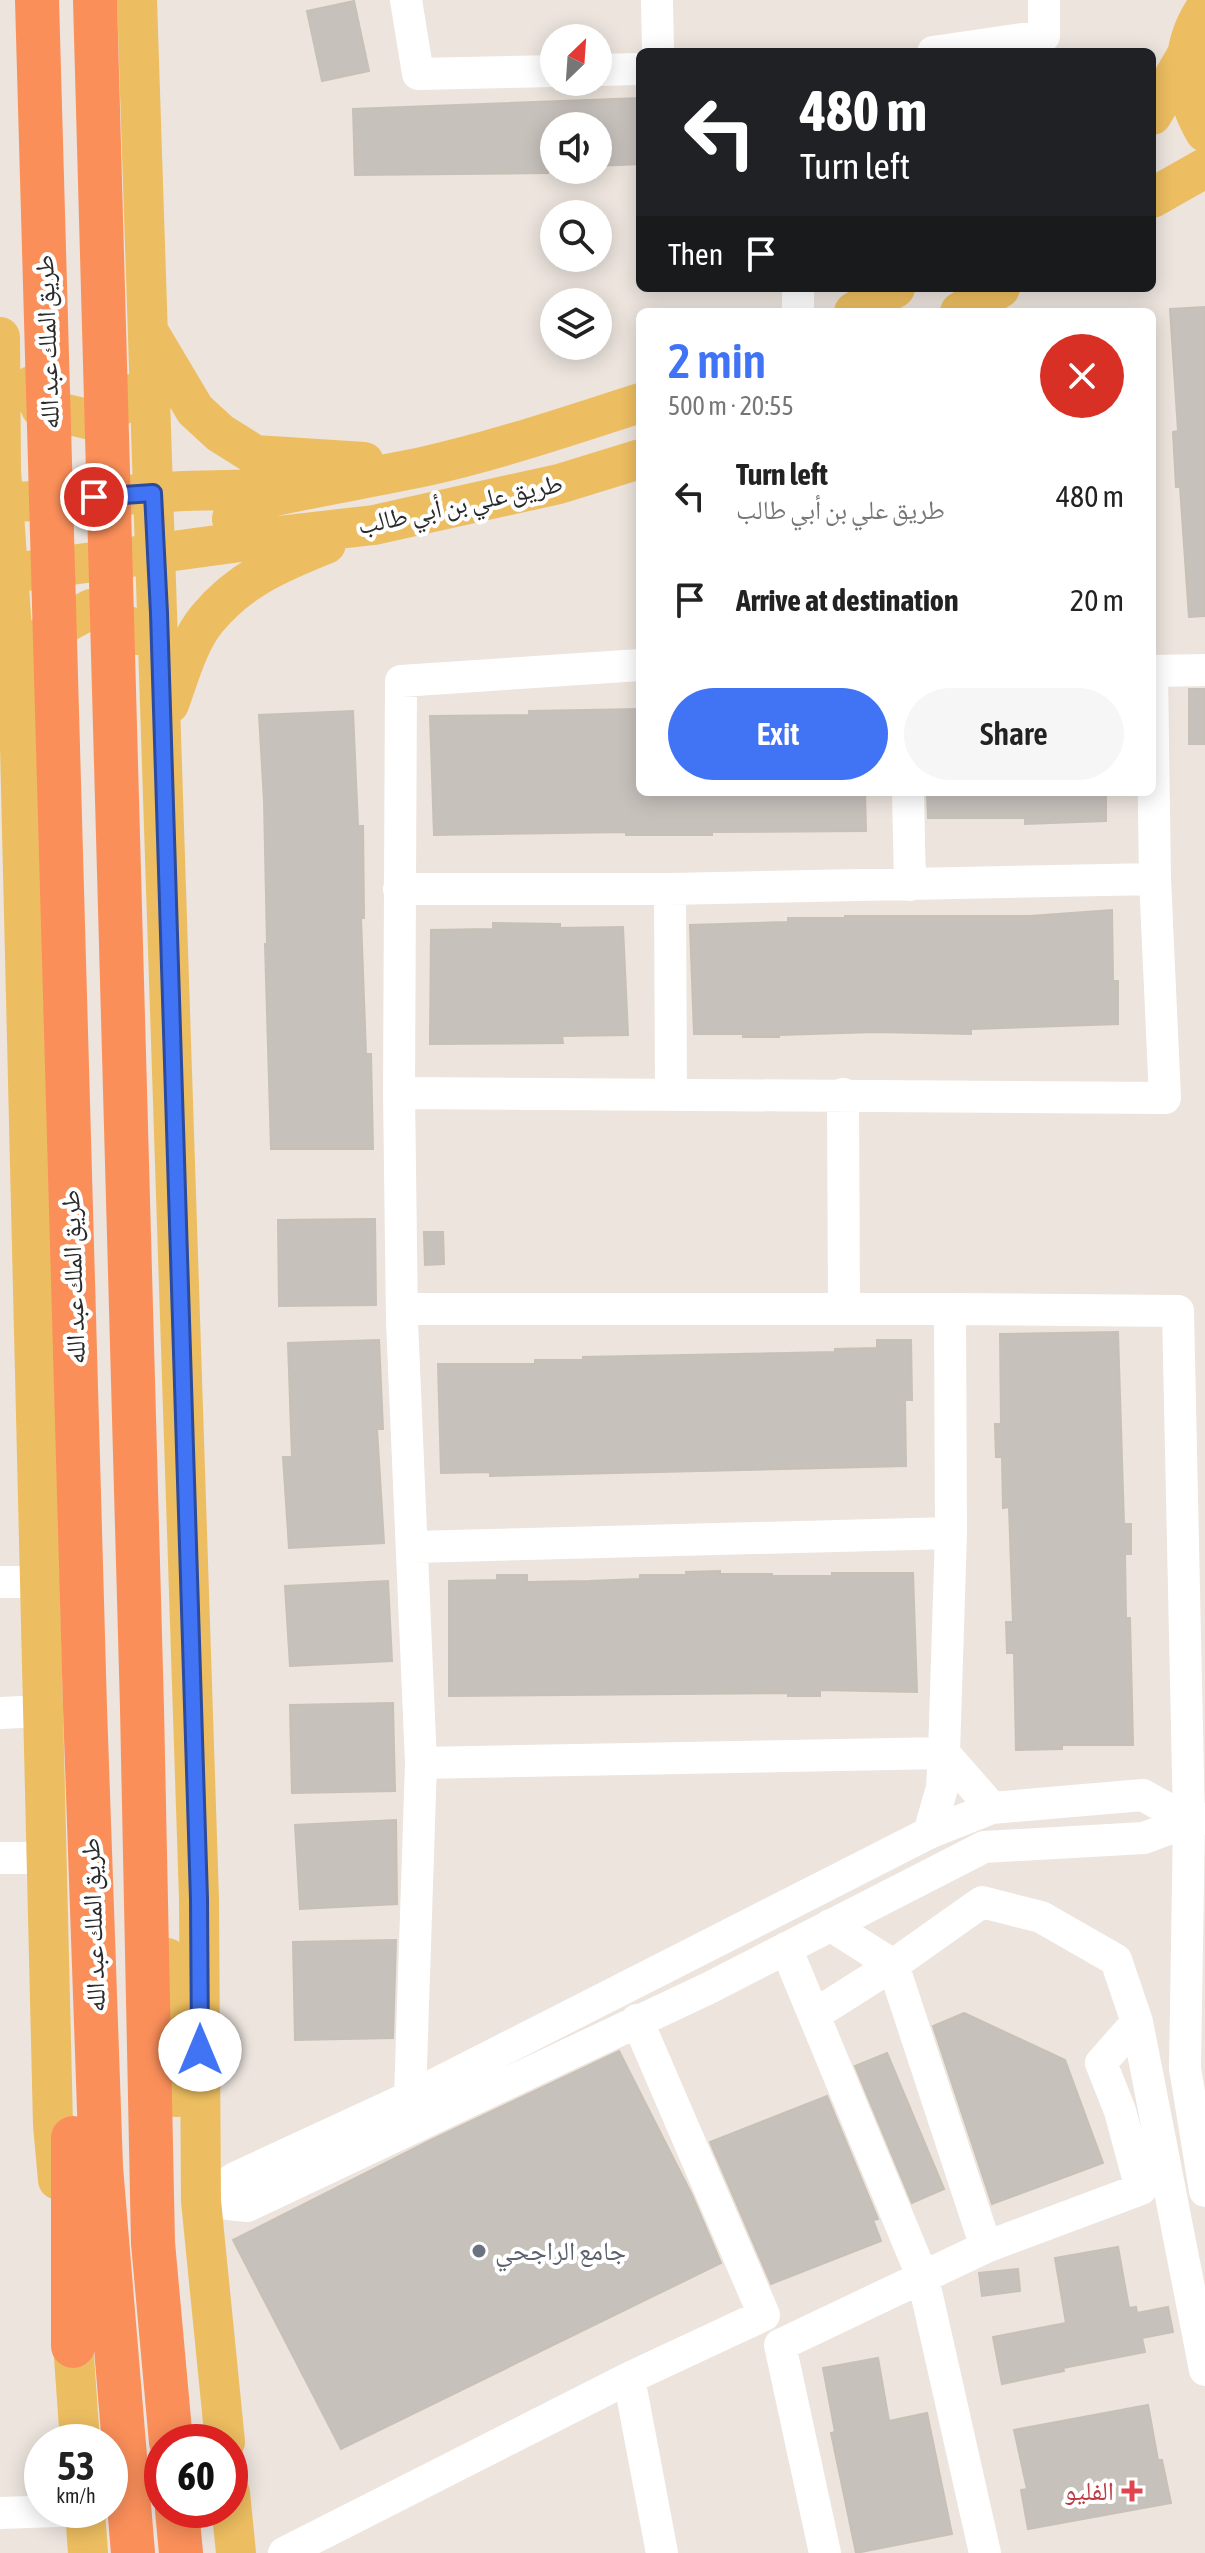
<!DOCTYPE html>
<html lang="en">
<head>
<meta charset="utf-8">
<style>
	body { margin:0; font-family:"Asap Condensed","Noto Naskh Arabic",sans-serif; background:#f6f6f6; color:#222; height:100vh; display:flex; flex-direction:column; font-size:30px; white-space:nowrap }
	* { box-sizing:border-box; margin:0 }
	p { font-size:26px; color:#767676 }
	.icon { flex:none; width:44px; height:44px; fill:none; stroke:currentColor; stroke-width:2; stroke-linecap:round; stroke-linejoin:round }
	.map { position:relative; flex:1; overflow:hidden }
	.drawer { position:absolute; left:636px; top:308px; width:520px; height:488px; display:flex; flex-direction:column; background:#fff; border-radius:12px; box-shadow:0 4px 20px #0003 }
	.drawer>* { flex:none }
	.hud { position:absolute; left:636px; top:48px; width:520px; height:244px; border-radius:12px; box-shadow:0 4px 20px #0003; background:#202124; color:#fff; overflow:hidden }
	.needle { width:52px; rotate:25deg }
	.controls { position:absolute; left:540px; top:24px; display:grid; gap:16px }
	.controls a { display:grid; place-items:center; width:72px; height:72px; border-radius:50%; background:#fff; box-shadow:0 4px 20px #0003; font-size:40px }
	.speed { position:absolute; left:24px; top:2424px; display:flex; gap:16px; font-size:40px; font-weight:700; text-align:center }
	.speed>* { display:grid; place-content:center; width:104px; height:104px; border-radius:50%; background:#fff; box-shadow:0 4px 20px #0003; line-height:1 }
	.speed small { font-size:20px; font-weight:400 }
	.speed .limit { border:12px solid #d22; background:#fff; color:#111 }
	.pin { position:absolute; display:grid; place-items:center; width:68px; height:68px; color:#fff; margin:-34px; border:4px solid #fff; border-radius:50%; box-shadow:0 2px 8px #0007 }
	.me { position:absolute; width:88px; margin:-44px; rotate:0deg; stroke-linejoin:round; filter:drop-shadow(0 0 6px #0008) }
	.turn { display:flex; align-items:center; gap:28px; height:168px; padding:0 32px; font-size:36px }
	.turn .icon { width:104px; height:104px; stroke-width:2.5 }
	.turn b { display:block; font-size:56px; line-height:68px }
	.then { display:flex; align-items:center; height:76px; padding:0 32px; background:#0003; gap:16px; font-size:30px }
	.round { display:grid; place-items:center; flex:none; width:84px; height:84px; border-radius:42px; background:#f6f6f6 }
	.headline { display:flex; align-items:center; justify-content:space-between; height:136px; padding:0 32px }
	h1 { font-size:48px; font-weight:600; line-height:60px; color:#4174f5 }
	.primary-button { display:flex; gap:16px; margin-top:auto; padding:16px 32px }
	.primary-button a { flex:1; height:92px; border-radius:48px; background:#4174f5; color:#fff; font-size:32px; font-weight:600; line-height:92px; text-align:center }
	.primary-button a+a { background:#f6f6f6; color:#222 }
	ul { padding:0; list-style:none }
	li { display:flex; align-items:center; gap:24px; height:104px; padding:0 32px }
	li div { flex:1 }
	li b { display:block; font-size:30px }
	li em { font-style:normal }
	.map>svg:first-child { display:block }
	.building { fill:#c7c1bc; stroke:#c7c0b6; stroke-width:2 }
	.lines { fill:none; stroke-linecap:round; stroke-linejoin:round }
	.minor { stroke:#fff; stroke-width:32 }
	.major { stroke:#edbe61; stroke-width:40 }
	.highway { stroke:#fa8f5a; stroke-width:44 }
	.route-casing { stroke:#2a4b9f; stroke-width:20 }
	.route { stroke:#4174f5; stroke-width:14 }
	.worship-dot { fill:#6b7280; stroke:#fff; stroke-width:3 }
	.health-dot { fill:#e0444e; stroke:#fff; stroke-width:3 }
	.labels { text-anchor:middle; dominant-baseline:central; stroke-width:8; stroke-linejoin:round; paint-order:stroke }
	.street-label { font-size:26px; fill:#2a2a2a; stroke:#fff }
	.worship-label { font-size:26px; fill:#5b616d; stroke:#fff; text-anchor:start }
	.health-label { font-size:26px; fill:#be3a42; stroke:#fff; text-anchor:end }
</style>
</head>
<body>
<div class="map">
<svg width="1205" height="2553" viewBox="0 0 1205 2553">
	<rect width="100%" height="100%" fill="#ece4dd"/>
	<!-- building -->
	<path class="building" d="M 354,1 L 369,71 L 322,81 L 307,11 Z
		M 640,98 L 640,164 L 598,166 L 598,126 L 547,126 L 548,173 L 355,175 L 353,109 Z
		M 1205,307 L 1205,616 L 1189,617 L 1180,487 L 1176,487 L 1173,432 L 1178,431 L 1170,309 Z
		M 1189,689 L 1205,689 L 1205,744 L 1189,744 Z
		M 640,709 L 640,792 L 865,792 L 866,831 L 712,832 L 712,835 L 626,835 L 626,832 L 434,835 L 430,716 L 529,715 L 529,711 Z
		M 353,711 L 358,826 L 363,826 L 364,918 L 361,918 L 366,1054 L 371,1054 L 373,1149 L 271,1149 L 265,944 L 267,944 L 264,801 L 259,715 Z
		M 927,792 L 1106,792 L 1106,821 L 1025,824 L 1025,818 L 928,818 Z
		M 1112,910 L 1113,981 L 1118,981 L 1118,1024 L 971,1029 L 971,1034 L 876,1032 L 779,1035 L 779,1037 L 743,1037 L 743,1034 L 694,1034 L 690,925 L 788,922 L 788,918 L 845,918 L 845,916 L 1030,916 Z
		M 493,923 L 560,924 L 560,928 L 623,927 L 628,1035 L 562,1036 L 563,1043 L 430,1044 L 431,930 L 493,929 Z
		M 375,1219 L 376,1305 L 279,1306 L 278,1220 Z
		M 424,1232 L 443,1232 L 444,1264 L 425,1265 Z
		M 1118,1332 L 1124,1524 L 1131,1524 L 1131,1554 L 1125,1554 L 1126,1618 L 1130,1618 L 1133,1745 L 1062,1745 L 1062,1749 L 1016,1750 L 1014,1653 L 1007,1653 L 1006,1622 L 1013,1622 L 1009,1507 L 1003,1508 L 1002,1457 L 996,1457 L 995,1424 L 1001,1424 L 1000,1334 Z
		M 379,1340 L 383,1429 L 377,1429 L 384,1543 L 289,1548 L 283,1457 L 292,1457 L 288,1343 Z
		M 877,1340 L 911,1340 L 912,1400 L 905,1400 L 906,1466 L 490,1476 L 490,1472 L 441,1473 L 438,1364 L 535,1364 L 535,1360 L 583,1360 L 583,1357 L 835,1352 L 835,1349 L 877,1348 Z
		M 720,1571 L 720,1574 L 772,1574 L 772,1576 L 832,1576 L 832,1573 L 913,1573 L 917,1692 L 820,1690 L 820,1696 L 788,1696 L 788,1693 L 449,1696 L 449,1581 L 497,1580 L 497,1575 L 527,1575 L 527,1582 L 589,1581 L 640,1579 L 640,1575 L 686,1575 L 686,1572 Z
		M 388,1581 L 392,1661 L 290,1666 L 285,1586 Z
		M 393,1703 L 395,1791 L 292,1793 L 290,1705 Z
		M 396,1820 L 397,1904 L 300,1909 L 295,1825 Z
		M 396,1940 L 393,2038 L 295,2040 L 293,1942 Z
		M 964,2013 L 1065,2060 L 1103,2163 L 992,2204 L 933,2026 Z
		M 619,2051 L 692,2195 L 721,2263 L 341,2449 L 233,2240 L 429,2141 Z
		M 887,2053 L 944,2189 L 912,2203 L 855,2066 Z
		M 827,2096 L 878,2219 L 873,2220 L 881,2241 L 771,2284 L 710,2142 Z
		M 1118,2247 L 1129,2308 L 1136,2307 L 1137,2313 L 1168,2307 L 1173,2332 L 1142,2338 L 1145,2352 L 1063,2368 L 1064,2371 L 1002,2384 L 993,2337 L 1066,2323 L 1055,2258 Z
		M 1018,2269 L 1020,2291 L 982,2296 L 979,2273 Z
		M 878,2358 L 889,2421 L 927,2413 L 952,2534 L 856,2553 L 831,2433 L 835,2432 L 823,2368 Z
		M 1148,2405 L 1158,2460 L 1162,2460 L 1171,2503 L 1028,2529 L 1021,2490 L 1027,2489 L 1014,2430 Z"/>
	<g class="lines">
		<!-- minor -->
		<path class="minor" d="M 406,0 L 418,74 L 554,71
			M 657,0 L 658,52
			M 933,52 L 1044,36 L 1044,0
			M 598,70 L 640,69
			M 798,312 L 798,288
			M 640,665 L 401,681 L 399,1093 L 1165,1098 L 1155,879 L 1152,671
			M 1153,671 L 1205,670
			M 908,792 L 910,885
			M 399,889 L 670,889 L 1155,879
			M 670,889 L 671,1095
			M 399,1093 L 402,1321 L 421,1763 L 410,2097
			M 843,1094 L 844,1308
			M 402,1309 L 950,1309 L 951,1533 L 944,1753 L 421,1763
			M 950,1309 L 1178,1311 L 1189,1821 L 1185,2068 L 1205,2191
			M 413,1547 L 951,1533
			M 0,1582 L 40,1582
			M 0,1713 L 43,1711
			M 944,1753 L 992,1808
			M 929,1833 L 942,1788 L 944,1753
			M 0,1858 L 47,1858
			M 830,1925 L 893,1965 L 986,2247
			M 786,1948 L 923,2278 L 985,2553
			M 814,2015 L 893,1965 L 982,1902 L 1041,1917 L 1116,1960 L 1137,2022 L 1205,2370
			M 201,2201 L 247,2206 L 709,1988 L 984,1847 L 1144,1838 L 1189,1821 L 1205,1819
			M 201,2201 L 235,2178 L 410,2097 L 929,1833 L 992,1808 L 1143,1795 L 1189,1821
			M 629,2378 L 662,2553
			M 0,2513 L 85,2510
			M 284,2553 L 629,2378 L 764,2315 L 637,2020
			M 825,2553 L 780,2345 L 986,2247 L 1141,2189 L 1120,2111 L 1101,2063 L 1137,2022"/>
		<!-- major -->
		<path class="major" d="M 137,0 L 199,1899 L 201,2201 L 225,2442
			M 1205,9 C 1179,49 1181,91 1205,132
			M 1152,115 L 1185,58
			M 1152,198 L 1205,168
			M 854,312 L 895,288
			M 960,312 L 1000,288
			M 148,331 L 195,410 L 220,433 L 255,455 L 364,462
			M 0,337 L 1,470 L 20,747 L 53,2125 L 58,2180
			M 31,386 L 41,408 L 87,419 L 128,402 L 130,394
			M 640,403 C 568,426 495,451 422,467 C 359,480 297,490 235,505 L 232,519 L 240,530 L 278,536 L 374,525 L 559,484 L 640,459
			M 17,502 L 183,491 L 265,489
			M 20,572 L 269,538
			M 42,654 L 47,633 L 91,609 L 132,628 L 135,635
			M 169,704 C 179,677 188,642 207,619 C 240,579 279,563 326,544
			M 167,1958 L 176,2097
			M 71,2315 L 80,2442
			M 230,2493 L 236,2553
			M 85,2510 L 88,2553"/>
		<!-- highway -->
		<path class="highway" d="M 37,0 L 85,1708 L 101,2167 L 133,2553
			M 95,0 L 142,1708 L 153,2243 L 171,2442
			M 73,2138 L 73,2346
			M 177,2510 L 181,2553"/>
	</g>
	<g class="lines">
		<!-- route casing -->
		<g class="route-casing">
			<path id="route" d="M 94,497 L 153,493 L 159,613 L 199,1899 L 200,2050"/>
		</g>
		<!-- route -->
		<use href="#route" class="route"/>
	</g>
	<!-- markers -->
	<circle class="worship-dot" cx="479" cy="2251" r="8"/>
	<path class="health-dot" d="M1128 2479h8v8h8v8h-8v8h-8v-8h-8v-8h8z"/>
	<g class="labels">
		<!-- street labels -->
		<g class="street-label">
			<text transform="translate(47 342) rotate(-92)">طريق الملك عبد الله</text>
			<text transform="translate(460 504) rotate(-12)">طريق علي بن أبي طالب</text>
			<text transform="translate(73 1277) rotate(-92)">طريق الملك عبد الله</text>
			<text transform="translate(93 1925) rotate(-92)">طريق الملك عبد الله</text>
		</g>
		<!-- worship labels -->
		<g class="worship-label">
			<text x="495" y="2251">جامع الراجحي</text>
		</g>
		<!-- health labels -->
		<g class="health-label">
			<text x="1114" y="2491">الفليو</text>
		</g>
	</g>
</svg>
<div class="controls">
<a><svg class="needle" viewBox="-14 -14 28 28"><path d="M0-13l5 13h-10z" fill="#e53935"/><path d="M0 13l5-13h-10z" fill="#767676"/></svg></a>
<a><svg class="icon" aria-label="sound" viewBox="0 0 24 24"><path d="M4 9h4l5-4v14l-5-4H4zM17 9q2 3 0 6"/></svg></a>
<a><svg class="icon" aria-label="search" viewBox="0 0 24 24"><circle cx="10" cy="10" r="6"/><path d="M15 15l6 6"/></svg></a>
<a><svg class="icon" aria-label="layers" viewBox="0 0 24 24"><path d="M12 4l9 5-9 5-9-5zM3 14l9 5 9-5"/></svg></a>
</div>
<div class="speed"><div>53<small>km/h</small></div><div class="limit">60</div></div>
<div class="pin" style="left:94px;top:497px;background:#d93025"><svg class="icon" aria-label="arrive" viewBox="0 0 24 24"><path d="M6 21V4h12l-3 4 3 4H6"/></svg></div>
<svg class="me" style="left:200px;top:2050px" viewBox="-20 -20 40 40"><circle r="19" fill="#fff"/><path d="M0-13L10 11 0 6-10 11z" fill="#4174f5"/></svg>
<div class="hud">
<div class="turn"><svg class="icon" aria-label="left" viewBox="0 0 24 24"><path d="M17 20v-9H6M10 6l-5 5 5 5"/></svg><div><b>480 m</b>Turn left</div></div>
<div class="then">Then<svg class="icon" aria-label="arrive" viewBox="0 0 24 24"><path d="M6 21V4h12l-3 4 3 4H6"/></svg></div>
</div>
<section class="drawer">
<div class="headline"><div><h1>2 min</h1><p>500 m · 20:55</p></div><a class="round" style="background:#d93025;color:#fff"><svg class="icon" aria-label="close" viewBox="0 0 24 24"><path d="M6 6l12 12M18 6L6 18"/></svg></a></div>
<ul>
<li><svg class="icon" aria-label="left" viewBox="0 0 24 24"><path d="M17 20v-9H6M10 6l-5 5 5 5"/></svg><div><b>Turn left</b><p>طريق علي بن أبي طالب</p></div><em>480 m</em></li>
<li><svg class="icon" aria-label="arrive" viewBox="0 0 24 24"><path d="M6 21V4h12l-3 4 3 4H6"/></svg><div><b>Arrive at destination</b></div><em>20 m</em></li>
</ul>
<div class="primary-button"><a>Exit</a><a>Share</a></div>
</section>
</div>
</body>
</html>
